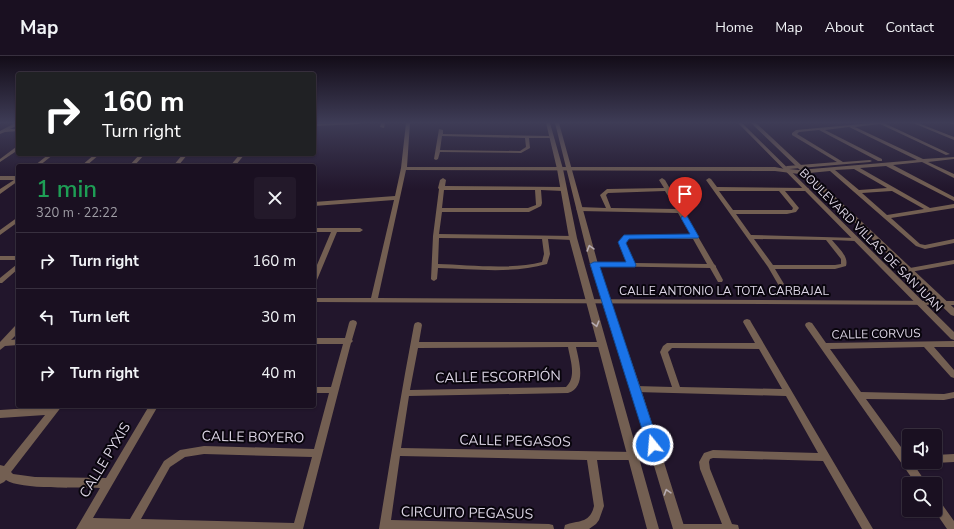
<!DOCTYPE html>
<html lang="en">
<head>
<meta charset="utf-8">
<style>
	body { margin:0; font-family:"Nunito Sans",sans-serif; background:#23192a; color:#f1f3f6; height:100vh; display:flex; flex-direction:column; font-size:15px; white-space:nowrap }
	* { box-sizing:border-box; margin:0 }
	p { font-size:13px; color:#9f9da5 }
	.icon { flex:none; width:22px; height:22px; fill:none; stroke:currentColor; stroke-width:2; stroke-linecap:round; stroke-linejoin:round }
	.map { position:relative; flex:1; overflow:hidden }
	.sheet { position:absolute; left:16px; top:108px; width:300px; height:244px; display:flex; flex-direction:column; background:#1a1021; border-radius:4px; box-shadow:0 1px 3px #0004,0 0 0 1px #38303f }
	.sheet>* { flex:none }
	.hud { position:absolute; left:16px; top:16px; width:300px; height:84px; border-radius:4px; box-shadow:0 1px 3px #0004,0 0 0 1px #38303f; background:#202124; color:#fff; overflow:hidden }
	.buttons { position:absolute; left:902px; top:373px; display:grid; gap:8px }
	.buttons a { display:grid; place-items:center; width:40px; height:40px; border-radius:4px; background:#1a1021; box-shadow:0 1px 3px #0004,0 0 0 1px #38303f; font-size:20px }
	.pin { position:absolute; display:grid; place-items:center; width:34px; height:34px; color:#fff; margin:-41px -17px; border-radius:50% 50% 50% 0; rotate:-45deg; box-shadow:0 0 4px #0007 }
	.pin .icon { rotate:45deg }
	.me { position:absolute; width:44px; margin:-22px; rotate:343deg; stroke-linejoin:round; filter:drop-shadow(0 0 3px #0008) }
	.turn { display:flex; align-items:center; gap:14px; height:84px; padding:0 20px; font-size:18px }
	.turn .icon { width:52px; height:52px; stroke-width:2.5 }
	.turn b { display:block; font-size:28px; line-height:34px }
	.round { display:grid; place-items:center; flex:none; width:42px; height:42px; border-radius:4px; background:#23192a }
	.head { display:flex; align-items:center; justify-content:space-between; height:68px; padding:0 20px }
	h1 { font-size:24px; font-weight:600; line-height:30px; color:#1e9e55 }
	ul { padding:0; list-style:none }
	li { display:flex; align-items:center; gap:12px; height:56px; padding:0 20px; border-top:1px solid #38303f }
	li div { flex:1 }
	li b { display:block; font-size:15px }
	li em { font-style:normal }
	header { display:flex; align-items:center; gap:24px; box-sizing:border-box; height:56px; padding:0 20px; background:#1a1021; border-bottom:1px solid #38303f }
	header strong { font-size:19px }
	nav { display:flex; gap:22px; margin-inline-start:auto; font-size:14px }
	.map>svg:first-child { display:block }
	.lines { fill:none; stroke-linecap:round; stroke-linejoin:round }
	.minor { fill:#735f52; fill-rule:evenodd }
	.tertiary { fill:#735f52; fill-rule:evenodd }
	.oneway { stroke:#b7acb2 }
	.route { fill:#1a73e8; stroke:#114b97 }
	.labels { text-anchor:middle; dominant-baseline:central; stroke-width:4; stroke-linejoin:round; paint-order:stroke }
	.street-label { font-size:12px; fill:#dcd5e5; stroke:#09050d }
	.near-street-label { font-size:14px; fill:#dcd5e5; stroke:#09050d }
</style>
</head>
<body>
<header>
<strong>Map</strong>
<nav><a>Home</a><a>Map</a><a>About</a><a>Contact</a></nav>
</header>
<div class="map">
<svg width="954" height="473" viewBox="0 0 954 473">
	<rect width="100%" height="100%" fill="#22162c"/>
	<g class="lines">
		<!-- minor -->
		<path class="minor" d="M 15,67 L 18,67 L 18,69 L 10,73 L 18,73 L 18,75 L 5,76 L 0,78 L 0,75 Z
			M 337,67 L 361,67 L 359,68 L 314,70 L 314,68 Z
			M 381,67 L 385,67 L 384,72 L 380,71 Z
			M 406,67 L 410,67 L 407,111 L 775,111 L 785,113 L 785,111 L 787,110 L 837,106 L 792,79 L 792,77 L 796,74 L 872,67 L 884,67 L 950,98 L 946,99 L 880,68 L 855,71 L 923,103 L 954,101 L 954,103 L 928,106 L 954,118 L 954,122 L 922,106 L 893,109 L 954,141 L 954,145 L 886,110 L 860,112 L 930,152 L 954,148 L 954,152 L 891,162 L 920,188 L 925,189 L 954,183 L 954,187 L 925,193 L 916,190 L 830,115 L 799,118 L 775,115 L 406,114 L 378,242 L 954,245 L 954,249 L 314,246 L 314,242 L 371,242 L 394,144 L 314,150 L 314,146 L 395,140 L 401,112 ZM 849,71 L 917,104 L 799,114 L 789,113 L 870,106 L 872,105 L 870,104 L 843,106 L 797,78 L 799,76 L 819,74 L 878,105 L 882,105 L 882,103 L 825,74 ZM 854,113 L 887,132 L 859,134 L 835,114 ZM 892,135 L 924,153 L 887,159 L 862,137 Z
			M 913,67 L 918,67 L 954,81 L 954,84 Z
			M 951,67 L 954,67 L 954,68 L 951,68 Z
			M 439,73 L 443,74 L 443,78 L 552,80 L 554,81 L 552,82 L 529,82 L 530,92 L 521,97 L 440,96 L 438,103 L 436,104 L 434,103 ZM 442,80 L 525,82 L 526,91 L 520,95 L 440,94 Z
			M 16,91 L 18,91 L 18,94 L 0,106 L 0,103 Z
			M 49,98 L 54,98 L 39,110 L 34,110 Z
			M 95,98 L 100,98 L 86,110 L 81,110 Z
			M 140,98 L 145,98 L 134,110 L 129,110 Z
			M 183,98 L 188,98 L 178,110 L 173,110 Z
			M 240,98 L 245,98 L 235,110 L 230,110 Z
			M 0,120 L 18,120 L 18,125 L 0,138 L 0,133 L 14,124 L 0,124 Z
			M 443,122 L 446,124 L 445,130 L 563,131 L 566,133 L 563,135 L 541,134 L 542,147 L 541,150 L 529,156 L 442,156 L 439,178 L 573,180 L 576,182 L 573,184 L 548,183 L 550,198 L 547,208 C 512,218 474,213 438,212 L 437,223 L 434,225 L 432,224 L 431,223 L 433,180 L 439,133 L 438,132 L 440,124 ZM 444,134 L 535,134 L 536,149 L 528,152 L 442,152 ZM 439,182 L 542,183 L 544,198 L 542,206 C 512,214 469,209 438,208 Z
			M 662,122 L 665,124 L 714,208 L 716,210 L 716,211 L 723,224 L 722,226 L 718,226 L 710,212 L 594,210 L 591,208 L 594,206 L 628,207 L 619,186 L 625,180 L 691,179 L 678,157 L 579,155 L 576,153 L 579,151 L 606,152 L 600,139 L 607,133 L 664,132 L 659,124 ZM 665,135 L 676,153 L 611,152 L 606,139 L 608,137 ZM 629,183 L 693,183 L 707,208 L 634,207 L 625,186 Z
			M 709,122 L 711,123 L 717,131 L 808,132 L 809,133 L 806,135 L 785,135 L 799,152 L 796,156 L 787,158 L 736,158 L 751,179 L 857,182 L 858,183 L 855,185 L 832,184 C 838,192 849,200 846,210 L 835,213 L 775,213 L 784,228 L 781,230 L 779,230 L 768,211 L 706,124 ZM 719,135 L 779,135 L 793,152 L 792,154 L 733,154 ZM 754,183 L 826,184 L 841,203 L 841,208 L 835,209 L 773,209 Z
			M 18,161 L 18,166 L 0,179 L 0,174 Z
			M 314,172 L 360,172 L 363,174 L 360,176 L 337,176 L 317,224 L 314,226 L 314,216 L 331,176 L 314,176 Z
			M 0,200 L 18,200 L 18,204 L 0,204 Z
			M 954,204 L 954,208 L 910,216 L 907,214 L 910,212 Z
			M 18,208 L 18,213 L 2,227 L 0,227 L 0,222 L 16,209 Z
			M 747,263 L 750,264 L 751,266 L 873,473 L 862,473 L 823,405 L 713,402 L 710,403 L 709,406 L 710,413 L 732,468 L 738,469 L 739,473 L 674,473 L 675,469 L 679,468 L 722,468 L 700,413 L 699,406 L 704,397 L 713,394 L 818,397 L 786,340 L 636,336 L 633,335 L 632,333 L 633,331 L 636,330 L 672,331 L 660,296 L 663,290 L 667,287 L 755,287 L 743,266 L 744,264 ZM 672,292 L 759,293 L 782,333 L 680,331 L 668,296 Z
			M 353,264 L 356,265 L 357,267 L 352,284 L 353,285 L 351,287 L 331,364 L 303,473 L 76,473 L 100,432 C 80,431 20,434 6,424 L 4,426 L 0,428 L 0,409 L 4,410 L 45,359 L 0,362 L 0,354 L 62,350 L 11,416 L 13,418 L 35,421 L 106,422 L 149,350 L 158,350 L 93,462 L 130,463 L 164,405 L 180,394 L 204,390 L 314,393 L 329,337 L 314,337 L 314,331 L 331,331 L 343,288 L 314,288 L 314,282 L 345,282 L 349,267 L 350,265 ZM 204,398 L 312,401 L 294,467 L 141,463 L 170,411 L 185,401 Z
			M 418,266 L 421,267 L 422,269 L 419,286 L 605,286 L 606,288 L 605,290 L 602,291 L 576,291 C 579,305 587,331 568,337 L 409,340 L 401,392 L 633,396 L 636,397 L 638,400 L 636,403 L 633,404 L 597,404 L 604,450 L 599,464 L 596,468 L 589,473 L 564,473 L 565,469 C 578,464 590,468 594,450 L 587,404 L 400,400 L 391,464 L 549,468 L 553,469 L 554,473 L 379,473 C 390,405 401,337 414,269 L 415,267 ZM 568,291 C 570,303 577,321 566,331 L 410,334 L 418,292 Z
			M 809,266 L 812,267 L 826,287 L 954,285 L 954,291 L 934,291 L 954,314 L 954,322 L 951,321 L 924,291 L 830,293 L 861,336 L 944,338 L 954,336 L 954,342 L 944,344 L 866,343 L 909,402 L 909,406 L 912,406 L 927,428 L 916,428 L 806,271 L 805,269 L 806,267 Z
			M 18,269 L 18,277 L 11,284 L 18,283 L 18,289 L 5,290 L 0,294 L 0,286 L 15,270 Z
			M 954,398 L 954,406 L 935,407 L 932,406 L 935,406 L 935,399 Z
			M 935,442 L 939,444 L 954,465 L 954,473 L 947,473 L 934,454 L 935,454 Z"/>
		<!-- tertiary -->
		<path class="tertiary" d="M 546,67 L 550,67 L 563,113 L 577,182 L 659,473 L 647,473 L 569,182 L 557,113 Z
			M 555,67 L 559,67 L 598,208 L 641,333 L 685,473 L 673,473 L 631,333 L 590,208 Z
			M 738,67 L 742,67 L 954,276 L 954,284 L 951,283 Z
			M 751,67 L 756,67 L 954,252 L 954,260 L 951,259 Z"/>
	</g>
	<!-- one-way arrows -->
	<defs><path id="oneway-chevron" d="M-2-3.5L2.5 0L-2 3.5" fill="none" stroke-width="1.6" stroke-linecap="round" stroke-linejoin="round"/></defs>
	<g class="oneway">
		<use href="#oneway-chevron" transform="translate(590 192) rotate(-106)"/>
		<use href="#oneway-chevron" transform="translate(596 268) rotate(75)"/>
		<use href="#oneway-chevron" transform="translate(667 436) rotate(-107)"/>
	</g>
	<!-- sky -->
	<linearGradient id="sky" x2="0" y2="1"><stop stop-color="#130c18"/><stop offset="0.5" stop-color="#3e3c56"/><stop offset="1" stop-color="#3e3c56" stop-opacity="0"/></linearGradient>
	<rect width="954" height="133" fill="url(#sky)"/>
	<!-- route -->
	<path class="route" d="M 682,160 L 687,160 L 699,181 L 698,182 L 629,183 L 626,187 L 636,209 L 635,211 L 600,211 L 659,389 L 658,393 L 653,394 L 649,393 L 647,389 L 590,208 L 594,206 L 626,206 L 618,186 L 624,179 L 690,178 L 681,162 Z"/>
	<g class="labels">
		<!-- street labels -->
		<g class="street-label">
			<text transform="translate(871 184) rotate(45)">BOULEVARD VILLAS DE SAN JUAN</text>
			<text x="724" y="235">CALLE ANTONIO LA TOTA CARBAJAL</text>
			<text transform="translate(876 278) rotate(-1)">CALLE CORVUS</text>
		</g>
		<!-- near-street labels -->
		<g class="near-street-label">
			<text transform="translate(498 321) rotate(-1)">CALLE ESCORPIÓN</text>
			<text transform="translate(253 381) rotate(1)">CALLE BOYERO</text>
			<text transform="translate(515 385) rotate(1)">CALLE PEGASOS</text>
			<text transform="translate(105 404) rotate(-59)">CALLE PYXIS</text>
			<text transform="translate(467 457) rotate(1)">CIRCUITO PEGASUS</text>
		</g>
	</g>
</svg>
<div class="buttons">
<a><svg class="icon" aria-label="sound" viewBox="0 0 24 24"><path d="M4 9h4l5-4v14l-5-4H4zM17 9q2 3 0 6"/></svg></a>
<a><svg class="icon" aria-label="search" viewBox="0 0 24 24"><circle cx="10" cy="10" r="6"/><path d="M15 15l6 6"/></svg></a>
</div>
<div class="pin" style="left:685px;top:162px;background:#d93025"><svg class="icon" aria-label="arrive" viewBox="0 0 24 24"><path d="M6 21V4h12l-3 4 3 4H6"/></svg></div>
<svg class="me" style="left:653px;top:389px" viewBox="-20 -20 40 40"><circle r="17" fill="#1a73e8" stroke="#fff" stroke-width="3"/><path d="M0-11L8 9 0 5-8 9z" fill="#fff"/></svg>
<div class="hud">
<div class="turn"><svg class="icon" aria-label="right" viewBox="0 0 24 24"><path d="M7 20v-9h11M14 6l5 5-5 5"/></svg><div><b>160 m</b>Turn right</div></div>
</div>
<section class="sheet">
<div class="head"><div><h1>1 min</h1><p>320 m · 22:22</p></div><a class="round"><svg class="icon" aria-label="close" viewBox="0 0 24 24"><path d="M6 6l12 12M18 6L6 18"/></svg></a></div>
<ul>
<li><svg class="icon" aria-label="right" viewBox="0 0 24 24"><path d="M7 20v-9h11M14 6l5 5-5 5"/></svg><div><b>Turn right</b></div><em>160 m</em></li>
<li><svg class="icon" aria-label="left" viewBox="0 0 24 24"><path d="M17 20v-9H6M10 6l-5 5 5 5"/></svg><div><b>Turn left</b></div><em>30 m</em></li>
<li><svg class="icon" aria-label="right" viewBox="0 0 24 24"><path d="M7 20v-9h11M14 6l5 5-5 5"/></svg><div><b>Turn right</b></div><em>40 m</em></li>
</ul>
</section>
</div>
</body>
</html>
